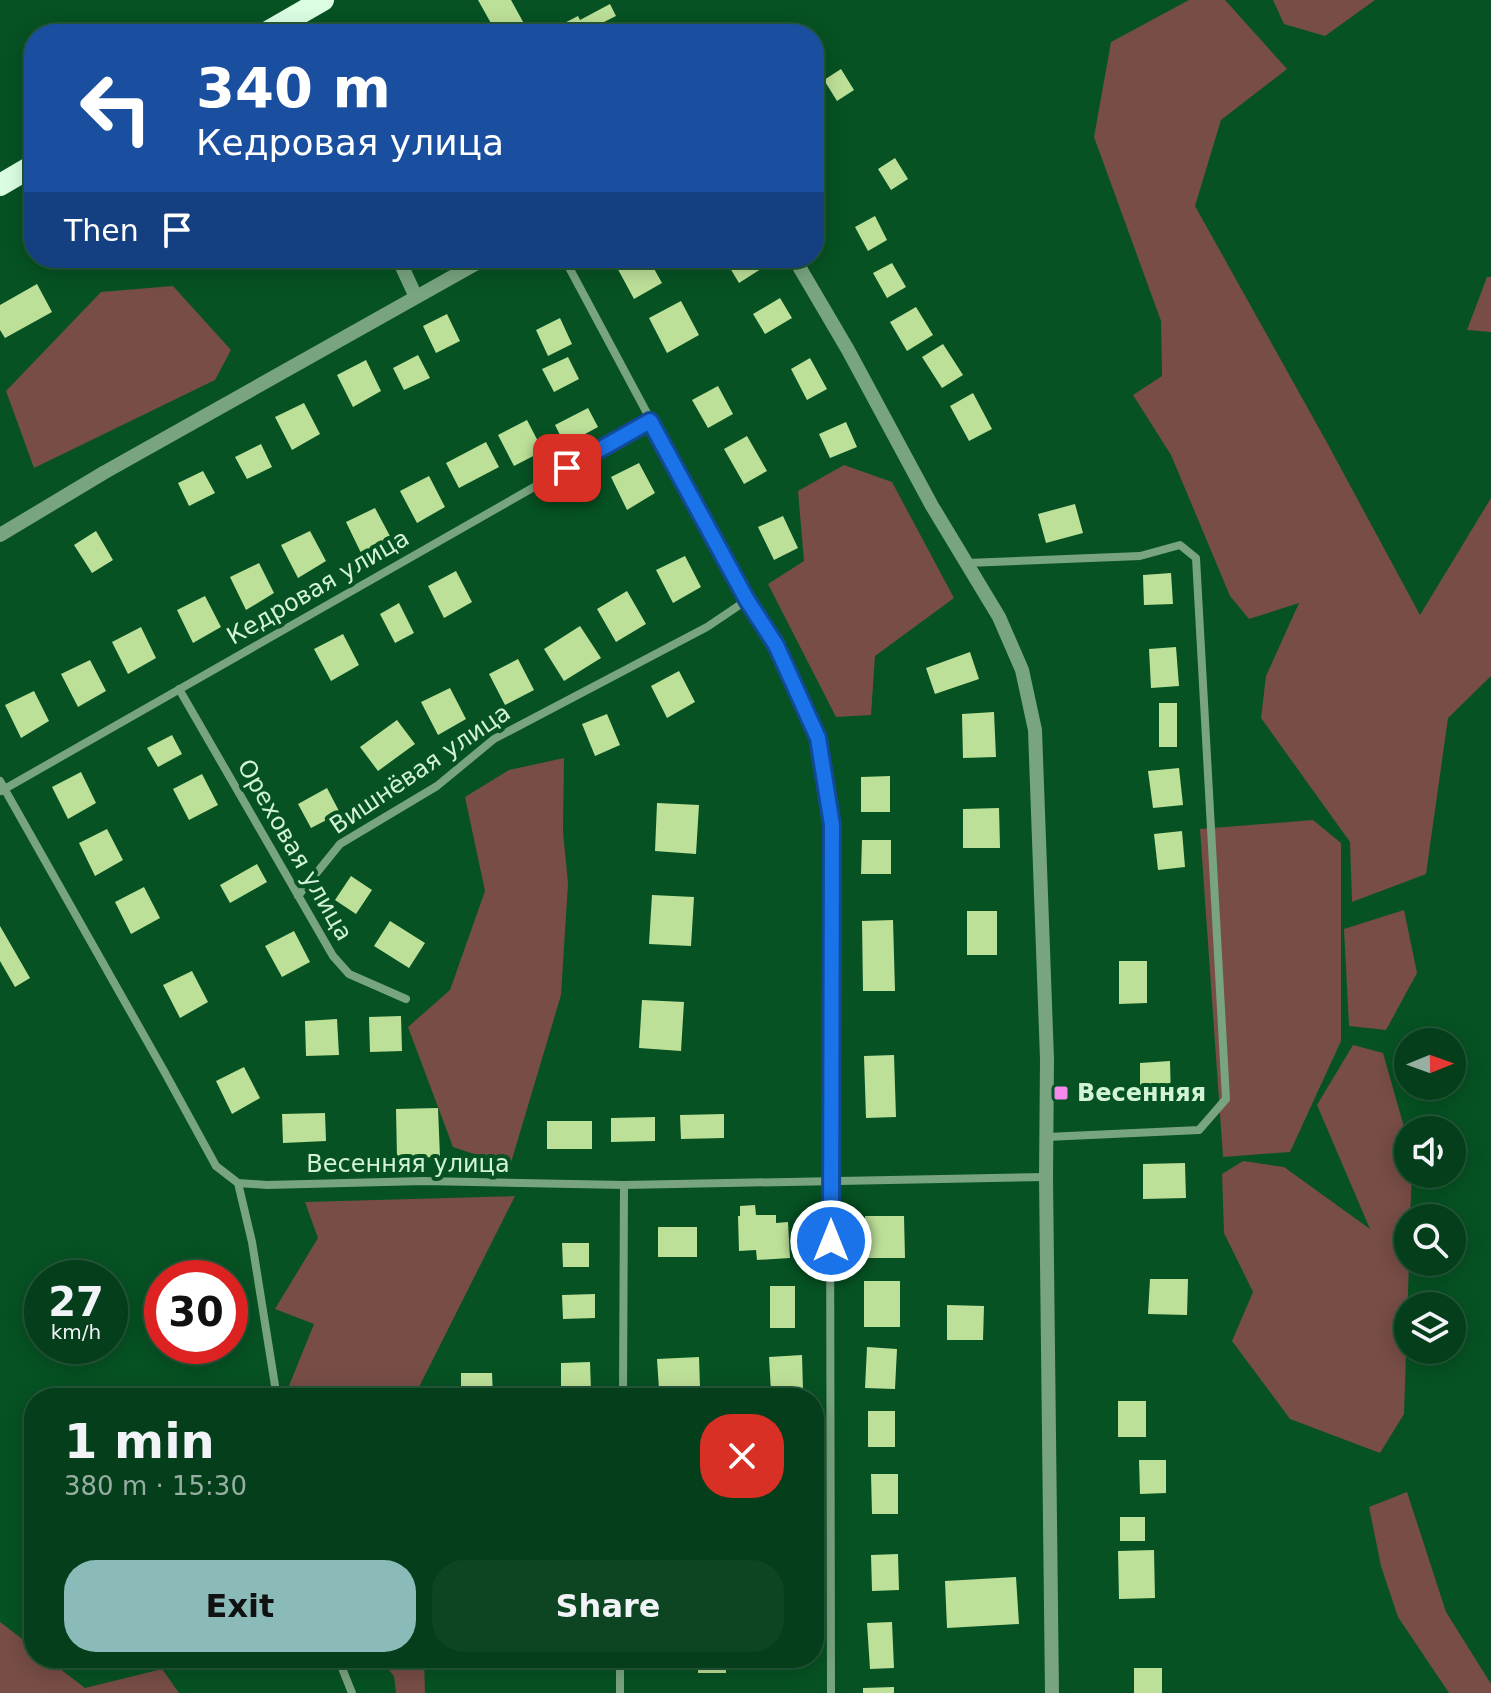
<!DOCTYPE html>
<html lang="en">
<head>
<meta charset="utf-8">
<style>
	body { margin:0; font-family:"DejaVu Sans",sans-serif; background:#0d4523; color:#f1f3f6; height:100vh; display:flex; flex-direction:column; font-size:30px; white-space:nowrap }
	* { box-sizing:border-box; margin:0 }
	p { font-size:26px; color:#97aea2 }
	.icon { flex:none; width:44px; height:44px; fill:none; stroke:currentColor; stroke-width:2; stroke-linecap:round; stroke-linejoin:round }
	.map { position:relative; flex:1; overflow:hidden }
	.details { position:absolute; left:24px; top:1388px; width:800px; height:280px; display:flex; flex-direction:column; background:#043e1a; border-radius:32px; box-shadow:0 4px 20px #0003,0 0 0 2px #255739 }
	.details>* { flex:none }
	.top-card { position:absolute; left:24px; top:24px; width:800px; height:244px; border-radius:32px; box-shadow:0 4px 20px #0003,0 0 0 2px #255739; background:#1a4fa0; color:#fff; overflow:hidden }
	.needle { width:52px; rotate:89deg }
	.buttons { position:absolute; left:1394px; top:1028px; display:grid; gap:16px }
	.buttons a { display:grid; place-items:center; width:72px; height:72px; border-radius:50%; background:#043e1a; box-shadow:0 4px 20px #0003,0 0 0 2px #255739; font-size:40px }
	.speed { position:absolute; left:24px; top:1260px; display:flex; gap:16px; font-size:40px; font-weight:700; text-align:center }
	.speed>* { display:grid; place-content:center; width:104px; height:104px; border-radius:50%; background:#043e1a; box-shadow:0 4px 20px #0003,0 0 0 2px #255739; line-height:1 }
	.speed small { font-size:20px; font-weight:400 }
	.speed .limit { border:12px solid #d22; background:#fff; color:#111 }
	.pin { position:absolute; display:grid; place-items:center; width:68px; height:68px; color:#fff; margin:-34px; border-radius:16px; box-shadow:0 4px 12px #0006 }
	.me { position:absolute; width:88px; margin:-44px; rotate:0deg; stroke-linejoin:round; filter:drop-shadow(0 0 6px #0008) }
	.turn { display:flex; align-items:center; gap:28px; height:168px; padding:0 40px; font-size:36px }
	.turn .icon { width:104px; height:104px; stroke-width:2.5 }
	.turn b { display:block; font-size:56px; line-height:68px }
	.then { display:flex; align-items:center; height:76px; padding:0 40px; background:#0003; gap:16px; font-size:30px }
	.round { display:grid; place-items:center; flex:none; width:84px; height:84px; border-radius:32px; background:#0d4523 }
	.overview { display:flex; align-items:center; justify-content:space-between; height:136px; padding:0 40px }
	h1 { font-size:48px; font-weight:700; line-height:60px }
	.action { display:flex; gap:16px; margin-top:auto; padding:16px 40px }
	.action a { flex:1; height:92px; border-radius:32px; background:#8bbbb9; color:#111; font-size:32px; font-weight:700; line-height:92px; text-align:center }
	.action a+a { background:#0d4523; color:#f1f3f6 }
	.map>svg:first-child { display:block }
	.green { fill:#774d46 }
	.building { fill:#bde098 }
	.lines { fill:none; stroke-linecap:round; stroke-linejoin:round }
	.minor { stroke:#79a480; stroke-width:8 }
	.tertiary { stroke:#79a480; stroke-width:14 }
	.trunk { stroke:#dbfee2; stroke-width:22 }
	.route-casing { stroke:#114b97; stroke-width:20 }
	.route { stroke:#1a73e8; stroke-width:14 }
	.poi-dot { fill:#f589ee; stroke:#065223; stroke-width:3 }
	.labels { text-anchor:middle; dominant-baseline:central; stroke-width:8; stroke-linejoin:round; paint-order:stroke }
	.street-label { font-size:24px; fill:#d2f3d7; stroke:#065223 }
	.poi-label { font-size:24px; font-weight:bold; fill:#d2f3d7; stroke:#065223; text-anchor:start }
</style>
</head>
<body>
<div class="map">
<svg width="1491" height="1693" viewBox="0 0 1491 1693">
	<rect width="100%" height="100%" fill="#065223"/>
	<!-- green -->
	<path class="green" d="M 1189,0 L 1225,0 L 1287,69 L 1221,120 L 1195,206 L 1325,439 L 1420,615 L 1491,498 L 1491,676 L 1448,718 L 1426,874 L 1352,902 L 1350,842 L 1261,718 L 1266,676 L 1299,603 L 1249,619 L 1230,596 L 1171,455 L 1133,395 L 1162,376 L 1161,321 L 1094,137 L 1111,42 Z
		M 1273,0 L 1375,0 L 1325,36 L 1284,24 Z
		M 1487,277 L 1491,277 L 1491,332 L 1467,330 Z
		M 173,286 L 231,350 L 215,380 L 34,468 L 6,391 L 101,292 Z
		M 844,465 L 892,482 L 954,598 L 875,656 L 871,715 L 836,717 L 768,584 L 804,561 L 798,491 Z
		M 564,758 L 563,832 L 568,883 L 561,995 L 510,1166 L 453,1147 L 408,1027 L 450,990 L 485,891 L 465,797 L 509,770 Z
		M 1313,820 L 1341,843 L 1341,1041 L 1290,1152 L 1223,1157 L 1200,829 Z
		M 1404,910 L 1417,973 L 1386,1030 L 1349,1026 L 1344,929 Z
		M 1353,1045 L 1383,1053 L 1408,1141 L 1408,1174 L 1412,1174 L 1410,1218 L 1408,1218 L 1409,1262 L 1404,1414 L 1380,1453 L 1290,1419 L 1232,1341 L 1253,1292 L 1224,1233 L 1222,1174 L 1243,1161 L 1284,1167 L 1370,1229 L 1317,1105 Z
		M 515,1196 L 418,1389 L 418,1398 L 284,1398 L 314,1324 L 275,1309 L 318,1238 L 305,1202 Z
		M 1407,1492 L 1446,1612 L 1491,1684 L 1491,1693 L 1449,1693 L 1398,1617 L 1381,1566 L 1369,1507 Z
		M 0,1622 L 34,1648 L 34,1658 L 46,1658 L 85,1688 L 162,1669 L 179,1693 L 0,1693 Z
		M 378,1658 L 424,1658 L 425,1693 L 396,1693 L 394,1676 Z"/>
	<!-- building -->
	<path class="building" d="M 478,0 L 511,0 L 527,29 L 519,34 L 497,34 Z
		M 610,4 L 616,16 L 586,31 L 587,34 L 543,34 L 578,16 L 580,20 Z
		M 841,69 L 854,90 L 837,101 L 824,80 Z
		M 895,158 L 908,179 L 891,190 L 878,169 Z
		M 875,216 L 887,240 L 868,251 L 855,227 Z
		M 621,258 L 648,258 L 662,283 L 634,299 L 614,262 Z
		M 736,258 L 759,258 L 764,267 L 739,283 L 727,263 Z
		M 892,263 L 906,287 L 887,298 L 873,273 Z
		M 37,284 L 52,312 L 5,338 L 0,330 L 0,305 Z
		M 780,298 L 792,318 L 765,334 L 753,314 Z
		M 681,301 L 699,335 L 667,353 L 649,318 Z
		M 916,307 L 933,335 L 907,351 L 890,322 Z
		M 447,314 L 460,341 L 436,353 L 423,326 Z
		M 560,318 L 572,344 L 548,356 L 536,330 Z
		M 943,344 L 963,375 L 942,388 L 922,357 Z
		M 418,355 L 430,378 L 404,390 L 393,368 Z
		M 568,357 L 579,379 L 554,392 L 542,369 Z
		M 810,358 L 827,389 L 807,400 L 791,369 Z
		M 366,360 L 381,391 L 353,407 L 337,375 Z
		M 718,386 L 733,414 L 708,428 L 692,400 Z
		M 973,393 L 992,429 L 969,441 L 950,406 Z
		M 304,403 L 320,434 L 292,450 L 275,417 Z
		M 588,408 L 598,427 L 565,445 L 555,425 Z
		M 527,420 L 543,451 L 514,466 L 498,435 Z
		M 846,422 L 857,447 L 830,458 L 819,434 Z
		M 747,436 L 767,471 L 744,484 L 724,449 Z
		M 486,442 L 499,467 L 459,488 L 446,463 Z
		M 261,444 L 272,467 L 247,479 L 235,457 Z
		M 639,463 L 655,493 L 627,510 L 611,477 Z
		M 203,471 L 215,493 L 189,506 L 178,483 Z
		M 429,476 L 445,507 L 417,523 L 400,491 Z
		M 1075,504 L 1083,533 L 1046,543 L 1038,514 Z
		M 375,508 L 391,538 L 362,555 L 346,522 Z
		M 783,516 L 798,548 L 774,560 L 758,527 Z
		M 96,531 L 113,560 L 92,573 L 74,545 Z
		M 310,531 L 326,561 L 298,578 L 281,545 Z
		M 685,556 L 701,587 L 673,603 L 656,570 Z
		M 259,563 L 274,593 L 246,610 L 230,577 Z
		M 456,571 L 472,602 L 444,618 L 428,586 Z
		M 1171,573 L 1173,604 L 1144,605 L 1143,575 Z
		M 627,591 L 646,624 L 616,642 L 597,609 Z
		M 205,596 L 221,627 L 193,643 L 177,610 Z
		M 399,603 L 414,633 L 395,643 L 380,614 Z
		M 580,626 L 601,658 L 564,681 L 544,649 Z
		M 141,627 L 156,658 L 128,674 L 112,642 Z
		M 343,634 L 359,665 L 331,681 L 314,649 Z
		M 1176,647 L 1179,686 L 1151,688 L 1149,649 Z
		M 970,652 L 979,679 L 935,694 L 926,668 Z
		M 518,659 L 534,690 L 505,705 L 489,674 Z
		M 90,660 L 106,691 L 78,707 L 61,674 Z
		M 679,671 L 695,702 L 667,718 L 651,686 Z
		M 450,688 L 466,719 L 438,735 L 421,702 Z
		M 34,691 L 49,721 L 21,738 L 5,705 Z
		M 1159,703 L 1177,703 L 1177,747 L 1159,747 Z
		M 994,712 L 996,757 L 963,758 L 962,714 Z
		M 607,714 L 620,745 L 595,756 L 582,724 Z
		M 397,720 L 415,744 L 378,771 L 360,747 Z
		M 172,735 L 182,754 L 158,767 L 147,748 Z
		M 1179,768 L 1183,805 L 1153,808 L 1148,771 Z
		M 81,772 L 96,803 L 68,819 L 52,787 Z
		M 202,774 L 218,805 L 189,820 L 173,789 Z
		M 890,776 L 890,812 L 861,812 L 861,777 Z
		M 327,788 L 340,813 L 311,828 L 298,804 Z
		M 657,803 L 699,805 L 696,854 L 655,851 Z
		M 999,808 L 1000,848 L 963,848 L 963,809 Z
		M 107,829 L 123,860 L 95,876 L 79,843 Z
		M 1182,831 L 1185,867 L 1158,870 L 1154,834 Z
		M 862,840 L 891,840 L 891,874 L 861,874 Z
		M 257,864 L 267,882 L 230,903 L 220,885 Z
		M 351,876 L 372,890 L 356,914 L 335,900 Z
		M 144,887 L 160,918 L 131,934 L 115,902 Z
		M 652,895 L 694,897 L 691,946 L 649,944 Z
		M 967,911 L 997,911 L 997,955 L 967,955 Z
		M 893,920 L 895,991 L 863,991 L 862,921 Z
		M 390,921 L 425,943 L 409,968 L 374,946 Z
		M 0,926 L 30,978 L 15,987 L 0,961 Z
		M 294,931 L 310,962 L 282,977 L 265,946 Z
		M 1119,961 L 1147,961 L 1147,1003 L 1119,1004 Z
		M 192,971 L 208,1002 L 180,1018 L 163,985 Z
		M 642,1000 L 684,1002 L 681,1051 L 639,1048 Z
		M 401,1016 L 402,1051 L 370,1052 L 369,1017 Z
		M 337,1019 L 339,1055 L 306,1056 L 305,1021 Z
		M 894,1055 L 896,1117 L 866,1118 L 864,1056 Z
		M 1170,1061 L 1171,1101 L 1140,1102 L 1140,1063 Z
		M 244,1067 L 260,1098 L 232,1114 L 216,1081 Z
		M 438,1108 L 440,1157 L 397,1158 L 396,1109 Z
		M 325,1113 L 326,1141 L 283,1143 L 282,1114 Z
		M 724,1114 L 724,1138 L 681,1139 L 680,1115 Z
		M 655,1117 L 655,1141 L 611,1142 L 611,1118 Z
		M 547,1121 L 592,1121 L 592,1149 L 547,1149 Z
		M 1185,1163 L 1186,1198 L 1143,1199 L 1143,1164 Z
		M 755,1205 L 756,1215 L 776,1215 L 776,1223 L 788,1222 L 790,1258 L 757,1260 L 756,1250 L 739,1251 L 738,1216 L 740,1216 L 740,1206 Z
		M 865,1216 L 904,1216 L 905,1258 L 866,1258 Z
		M 658,1227 L 697,1227 L 697,1257 L 658,1257 Z
		M 562,1243 L 589,1243 L 589,1267 L 563,1267 Z
		M 1150,1279 L 1188,1279 L 1187,1315 L 1148,1314 Z
		M 864,1281 L 900,1281 L 900,1327 L 864,1327 Z
		M 770,1286 L 795,1286 L 795,1328 L 770,1328 Z
		M 595,1294 L 595,1318 L 563,1319 L 562,1295 Z
		M 947,1305 L 984,1306 L 983,1340 L 947,1340 Z
		M 867,1347 L 897,1349 L 895,1389 L 865,1388 Z
		M 802,1355 L 803,1390 L 771,1392 L 769,1357 Z
		M 699,1357 L 700,1387 L 659,1389 L 657,1359 Z
		M 590,1362 L 591,1391 L 561,1392 L 561,1363 Z
		M 461,1373 L 492,1373 L 493,1398 L 461,1398 Z
		M 1118,1401 L 1146,1401 L 1146,1437 L 1118,1437 Z
		M 868,1411 L 895,1411 L 895,1447 L 868,1447 Z
		M 1139,1460 L 1166,1460 L 1166,1493 L 1140,1494 Z
		M 871,1474 L 898,1474 L 898,1514 L 872,1514 Z
		M 1120,1517 L 1145,1517 L 1145,1541 L 1120,1541 Z
		M 1154,1550 L 1155,1598 L 1119,1599 L 1118,1551 Z
		M 898,1554 L 899,1590 L 872,1591 L 871,1555 Z
		M 1016,1577 L 1019,1624 L 947,1628 L 945,1581 Z
		M 892,1622 L 894,1668 L 870,1669 L 867,1623 Z
		M 566,1658 L 595,1658 L 596,1665 L 566,1666 Z
		M 698,1658 L 726,1658 L 726,1673 L 698,1673 Z
		M 773,1658 L 803,1658 L 803,1667 L 773,1668 Z
		M 1134,1668 L 1162,1668 L 1162,1693 L 1134,1693 Z
		M 894,1687 L 894,1693 L 863,1693 L 863,1688 Z"/>
	<g class="lines">
		<!-- minor -->
		<path class="minor" d="M 564,258 L 747,600 L 776,645 L 818,738 L 832,825 L 830,1181 L 831,1693
			M 966,563 L 1140,556 L 1180,545 L 1196,558 L 1226,1099 L 1199,1130 L 1047,1137
			M 179,689 L 333,956 L 349,974 L 406,999
			M 0,781 L 164,1071 L 216,1166 L 238,1183 L 267,1185 L 424,1181 L 624,1185 L 1046,1177
			M 1,791 L 650,421
			M 298,896 L 340,844 L 437,786 L 494,739 L 707,627 L 747,600
			M 238,1183 L 252,1242 L 277,1398
			M 623,1398 L 624,1185
			M 338,1658 L 352,1693
			M 620,1693 L 620,1658"/>
		<!-- tertiary -->
		<path class="tertiary" d="M 398,258 L 416,297
			M 794,258 L 848,350 L 932,506 L 999,617 L 1022,670 L 1035,730 L 1047,1059 L 1046,1177 L 1052,1693
			M 0,535 L 105,472 L 486,258"/>
		<!-- trunk -->
		<path class="trunk" d="M 264,34 L 323,0
			M 0,185 L 34,165"/>
	</g>
	<g class="lines">
		<!-- route casing -->
		<g class="route-casing">
			<path id="route" d="M 567,468 L 650,421 L 747,600 L 776,645 L 818,738 L 832,825 L 831,1241"/>
		</g>
		<!-- route -->
		<use href="#route" class="route"/>
	</g>
	<!-- markers -->
	<rect class="poi-dot" x="1053" y="1085" width="16" height="16" rx="4"/>
	<g class="labels">
		<!-- street labels -->
		<g class="street-label">
			<text transform="translate(318 587) rotate(-30)">Кедровая улица</text>
			<text transform="translate(420 769) rotate(-34)">Вишнёвая улица</text>
			<text transform="translate(295 850) rotate(60)">Ореховая улица</text>
			<text x="408" y="1164">Весенняя улица</text>
		</g>
		<!-- poi labels -->
		<g class="poi-label">
			<text x="1077" y="1093">Весенняя</text>
		</g>
	</g>
</svg>
<div class="buttons">
<a><svg class="needle" viewBox="-14 -14 28 28"><path d="M0-13l5 13h-10z" fill="#e53935"/><path d="M0 13l5-13h-10z" fill="#97aea2"/></svg></a>
<a><svg class="icon" aria-label="sound" viewBox="0 0 24 24"><path d="M4 9h4l5-4v14l-5-4H4zM17 9q2 3 0 6"/></svg></a>
<a><svg class="icon" aria-label="search" viewBox="0 0 24 24"><circle cx="10" cy="10" r="6"/><path d="M15 15l6 6"/></svg></a>
<a><svg class="icon" aria-label="layers" viewBox="0 0 24 24"><path d="M12 4l9 5-9 5-9-5zM3 14l9 5 9-5"/></svg></a>
</div>
<div class="speed"><div>27<small>km/h</small></div><div class="limit">30</div></div>
<div class="pin" style="left:567px;top:468px;background:#d93025"><svg class="icon" aria-label="arrive" viewBox="0 0 24 24"><path d="M6 21V4h12l-3 4 3 4H6"/></svg></div>
<svg class="me" style="left:831px;top:1241px" viewBox="-20 -20 40 40"><circle r="17" fill="#1a73e8" stroke="#fff" stroke-width="3"/><path d="M0-11L8 9 0 5-8 9z" fill="#fff"/></svg>
<div class="top-card">
<div class="turn"><svg class="icon" aria-label="left" viewBox="0 0 24 24"><path d="M17 20v-9H6M10 6l-5 5 5 5"/></svg><div><b>340 m</b>Кедровая улица</div></div>
<div class="then">Then<svg class="icon" aria-label="arrive" viewBox="0 0 24 24"><path d="M6 21V4h12l-3 4 3 4H6"/></svg></div>
</div>
<section class="details">
<div class="overview"><div><h1>1 min</h1><p>380 m · 15:30</p></div><a class="round" style="background:#d93025;color:#fff"><svg class="icon" aria-label="close" viewBox="0 0 24 24"><path d="M6 6l12 12M18 6L6 18"/></svg></a></div>
<div class="action"><a>Exit</a><a>Share</a></div>
</section>
</div>
</body>
</html>
